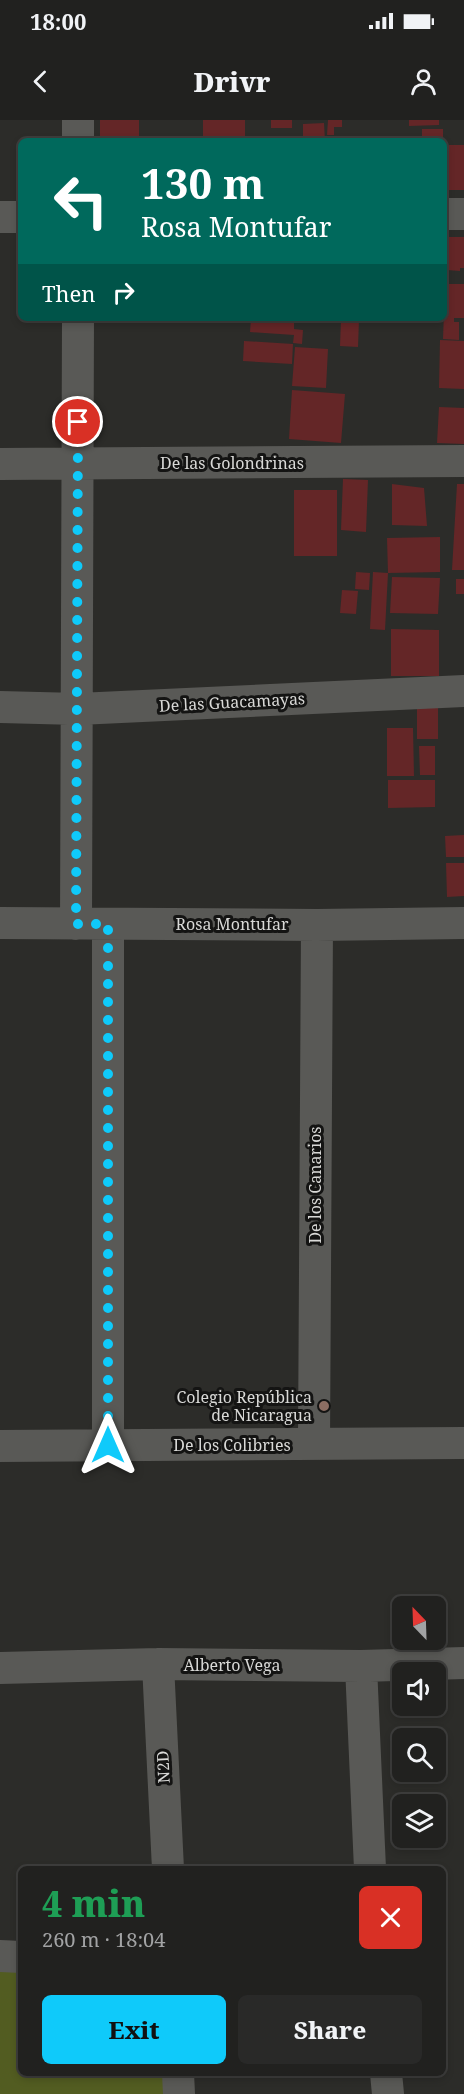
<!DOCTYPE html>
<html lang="en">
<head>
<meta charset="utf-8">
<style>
	body { margin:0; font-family:"Noto Serif",serif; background:#292928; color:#f1f3f6; height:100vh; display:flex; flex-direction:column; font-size:22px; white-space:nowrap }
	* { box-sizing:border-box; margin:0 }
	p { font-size:20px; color:#a2a3a4 }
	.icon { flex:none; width:33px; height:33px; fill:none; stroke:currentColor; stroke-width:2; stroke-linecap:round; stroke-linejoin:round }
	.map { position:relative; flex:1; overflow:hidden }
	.details { position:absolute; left:18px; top:1746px; width:428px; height:210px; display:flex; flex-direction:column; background:#21211f; border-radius:9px; box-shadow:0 3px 9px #0003,0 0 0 2px #3e3e3d }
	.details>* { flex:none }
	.top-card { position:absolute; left:18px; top:18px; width:429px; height:183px; border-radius:9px; box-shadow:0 3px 9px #0003,0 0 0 2px #3e3e3d; background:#00695c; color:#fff; overflow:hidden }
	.needle { width:39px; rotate:337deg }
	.controls { position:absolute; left:392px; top:1476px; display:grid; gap:12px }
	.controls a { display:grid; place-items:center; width:54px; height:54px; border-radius:9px; background:#21211f; box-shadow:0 3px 9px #0003,0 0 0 2px #3e3e3d; font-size:30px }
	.pin { position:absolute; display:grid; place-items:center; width:51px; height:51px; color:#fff; margin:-26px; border:3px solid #fff; border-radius:50%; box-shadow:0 2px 6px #0007 }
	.me { position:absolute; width:66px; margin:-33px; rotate:0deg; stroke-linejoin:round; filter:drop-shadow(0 0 4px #0008) }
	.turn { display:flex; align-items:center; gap:21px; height:126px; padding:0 24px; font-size:27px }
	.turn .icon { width:78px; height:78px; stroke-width:2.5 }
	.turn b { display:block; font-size:42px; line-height:51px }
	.then { display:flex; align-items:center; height:57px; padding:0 24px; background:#0003; gap:12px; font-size:22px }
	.round { display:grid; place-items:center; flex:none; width:63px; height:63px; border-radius:9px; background:#292928 }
	.head { display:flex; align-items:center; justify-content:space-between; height:102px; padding:0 24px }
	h1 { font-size:36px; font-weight:800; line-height:45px; color:#1e9e55 }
	.cta { display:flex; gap:12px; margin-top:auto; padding:12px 24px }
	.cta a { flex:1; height:69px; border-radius:9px; background:#0fcafa; color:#111; font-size:24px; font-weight:800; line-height:69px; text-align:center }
	.cta a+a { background:#292928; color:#f1f3f6 }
	.status { display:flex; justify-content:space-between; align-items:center; height:42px; padding:0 30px; background:#21211f; direction:ltr }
	.status svg { height:16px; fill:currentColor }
	header { display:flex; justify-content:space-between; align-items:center; height:78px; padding:0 24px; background:#21211f; font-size:27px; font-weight:800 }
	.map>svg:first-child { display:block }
	.green { fill:#525c21 }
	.building { fill:#642627 }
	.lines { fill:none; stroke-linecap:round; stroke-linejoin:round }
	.minor { stroke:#595956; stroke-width:32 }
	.route { stroke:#0fcafa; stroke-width:10; stroke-dasharray:0 18 }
	.education-dot { fill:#8d6e63; stroke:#141413; stroke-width:2 }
	.labels { text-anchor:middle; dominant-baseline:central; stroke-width:6; stroke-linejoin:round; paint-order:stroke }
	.street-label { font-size:16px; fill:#d9d9d7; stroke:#141413 }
	.poi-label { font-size:16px; fill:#d9d9d7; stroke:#141413; text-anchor:end }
</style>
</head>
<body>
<div class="status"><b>18:00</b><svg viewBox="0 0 49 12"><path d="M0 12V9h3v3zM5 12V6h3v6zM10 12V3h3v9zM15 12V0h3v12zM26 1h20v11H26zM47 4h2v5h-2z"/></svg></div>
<header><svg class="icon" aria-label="back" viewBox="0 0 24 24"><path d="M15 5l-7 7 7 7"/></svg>Drivr<svg class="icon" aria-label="person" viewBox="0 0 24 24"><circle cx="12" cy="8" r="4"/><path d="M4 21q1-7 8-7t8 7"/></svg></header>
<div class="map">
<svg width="464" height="1974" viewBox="0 0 464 1974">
	<rect width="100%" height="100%" fill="#2c2c29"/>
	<!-- green -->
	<path class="green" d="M 0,1847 L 21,1847 L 21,1953 L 169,1953 L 170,1974 L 0,1974 Z"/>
	<!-- building -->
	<path class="building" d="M 100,0 L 139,0 L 139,21 L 100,21 Z
		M 203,0 L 245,0 L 245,16 L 286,16 L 286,21 L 203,21 Z
		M 271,0 L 292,0 L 292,8 L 271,8 Z
		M 328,0 L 342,0 L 342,7 L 334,7 L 334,15 L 327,15 Z
		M 409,0 L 439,0 L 439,5 L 409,6 Z
		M 324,3 L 325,21 L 303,21 L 303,4 Z
		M 422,9 L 443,9 L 443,21 L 422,21 Z
		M 369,17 L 408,17 L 408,21 L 369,21 Z
		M 449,25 L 464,25 L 464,70 L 448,70 Z
		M 447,117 L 464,117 L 464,148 L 460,148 L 460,151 L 447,150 Z
		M 445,164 L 464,164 L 464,198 L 454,198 L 454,202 L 459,202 L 459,220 L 443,219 Z
		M 251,198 L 294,198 L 294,209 L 303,210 L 302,224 L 293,223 L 294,215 L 250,212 Z
		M 341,199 L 359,200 L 358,227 L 340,226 Z
		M 440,220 L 464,221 L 464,269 L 439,268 Z
		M 244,221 L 293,224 L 292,244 L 243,241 Z
		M 295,227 L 328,229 L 326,268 L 292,266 Z
		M 292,270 L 345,274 L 341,323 L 289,319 Z
		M 439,287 L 464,288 L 464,324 L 437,323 Z
		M 343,359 L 368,360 L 366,412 L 341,410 Z
		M 392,364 L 424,368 L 427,406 L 392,405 Z
		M 457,364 L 464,364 L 464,450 L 452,450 Z
		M 294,370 L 337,370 L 337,436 L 294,436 Z
		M 440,417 L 440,452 L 388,453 L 387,418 Z
		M 356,452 L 370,453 L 369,470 L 355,469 Z
		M 373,452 L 388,453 L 385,510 L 370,509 Z
		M 392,457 L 440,458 L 438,494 L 390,493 Z
		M 456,459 L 464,459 L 464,474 L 456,474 Z
		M 342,470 L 358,471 L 356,494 L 340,493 Z
		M 391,509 L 439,510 L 439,556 L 391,556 Z
		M 438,587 L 438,619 L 417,619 L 417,588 Z
		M 387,608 L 413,608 L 414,656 L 387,656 Z
		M 419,626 L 435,626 L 435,655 L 420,655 Z
		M 388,660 L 435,660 L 435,687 L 388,688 Z
		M 464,715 L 464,737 L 446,737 L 445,716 Z
		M 446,743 L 464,743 L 464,776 L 447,777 Z"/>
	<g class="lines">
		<!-- minor -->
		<path class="minor" d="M 78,0 L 78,21
			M 444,94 L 464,94
			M 0,97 L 21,97
			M 0,344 L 464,341
			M 0,587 L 78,589 L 464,571
			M 0,803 L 317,805 L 464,803
			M 76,804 L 78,198
			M 314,1324 L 317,805
			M 108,1325 L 108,804
			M 0,1326 L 464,1323
			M 158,1544 L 168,1749
			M 361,1546 L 370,1749
			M 0,1548 L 158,1544 L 361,1546 L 464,1543
			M 0,1836 L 21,1837
			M 178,1953 L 179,1974
			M 386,1953 L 388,1974"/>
	</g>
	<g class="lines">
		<!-- route -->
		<path class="route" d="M 78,302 L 76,804 L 108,804 L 108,1325"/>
	</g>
	<!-- markers -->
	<circle class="education-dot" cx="324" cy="1286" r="6"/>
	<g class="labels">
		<!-- street labels -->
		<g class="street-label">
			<text x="232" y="343">De las Golondrinas</text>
			<text transform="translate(232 582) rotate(-3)">De las Guacamayas</text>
			<text x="232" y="804">Rosa Montufar</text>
			<text transform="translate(315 1065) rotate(-90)">De los Canarios</text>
			<text x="232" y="1325">De los Colibries</text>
			<text x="232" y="1545">Alberto Vega</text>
			<text transform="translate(163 1647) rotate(-93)">N2D</text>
		</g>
		<!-- poi labels -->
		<g class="poi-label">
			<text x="312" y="1277">Colegio República<tspan x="312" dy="18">de Nicaragua</tspan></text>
		</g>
	</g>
</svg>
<div class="controls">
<a><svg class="needle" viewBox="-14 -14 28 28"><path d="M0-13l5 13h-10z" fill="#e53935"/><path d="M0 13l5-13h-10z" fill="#a2a3a4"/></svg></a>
<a><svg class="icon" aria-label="sound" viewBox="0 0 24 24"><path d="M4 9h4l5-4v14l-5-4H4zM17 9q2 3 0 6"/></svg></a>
<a><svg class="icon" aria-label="search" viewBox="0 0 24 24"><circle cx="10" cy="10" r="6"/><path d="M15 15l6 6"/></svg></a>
<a><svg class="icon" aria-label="layers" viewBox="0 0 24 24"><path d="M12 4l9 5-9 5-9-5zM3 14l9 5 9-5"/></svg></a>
</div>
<div class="pin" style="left:78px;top:302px;background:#d93025"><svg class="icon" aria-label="arrive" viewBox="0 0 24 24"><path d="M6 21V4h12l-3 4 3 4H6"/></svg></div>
<svg class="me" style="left:108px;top:1325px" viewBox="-20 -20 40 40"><path d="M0-17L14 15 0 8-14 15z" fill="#0fcafa" stroke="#fff" stroke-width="4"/></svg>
<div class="top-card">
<div class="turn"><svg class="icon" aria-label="left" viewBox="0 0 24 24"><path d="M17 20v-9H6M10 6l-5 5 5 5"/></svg><div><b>130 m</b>Rosa Montufar</div></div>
<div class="then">Then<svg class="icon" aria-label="right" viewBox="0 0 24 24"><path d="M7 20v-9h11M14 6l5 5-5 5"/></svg></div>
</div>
<section class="details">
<div class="head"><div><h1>4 min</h1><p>260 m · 18:04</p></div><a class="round" style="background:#d93025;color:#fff"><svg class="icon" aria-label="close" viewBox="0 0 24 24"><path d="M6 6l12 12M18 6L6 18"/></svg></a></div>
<div class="cta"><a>Exit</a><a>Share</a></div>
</section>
</div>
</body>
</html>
